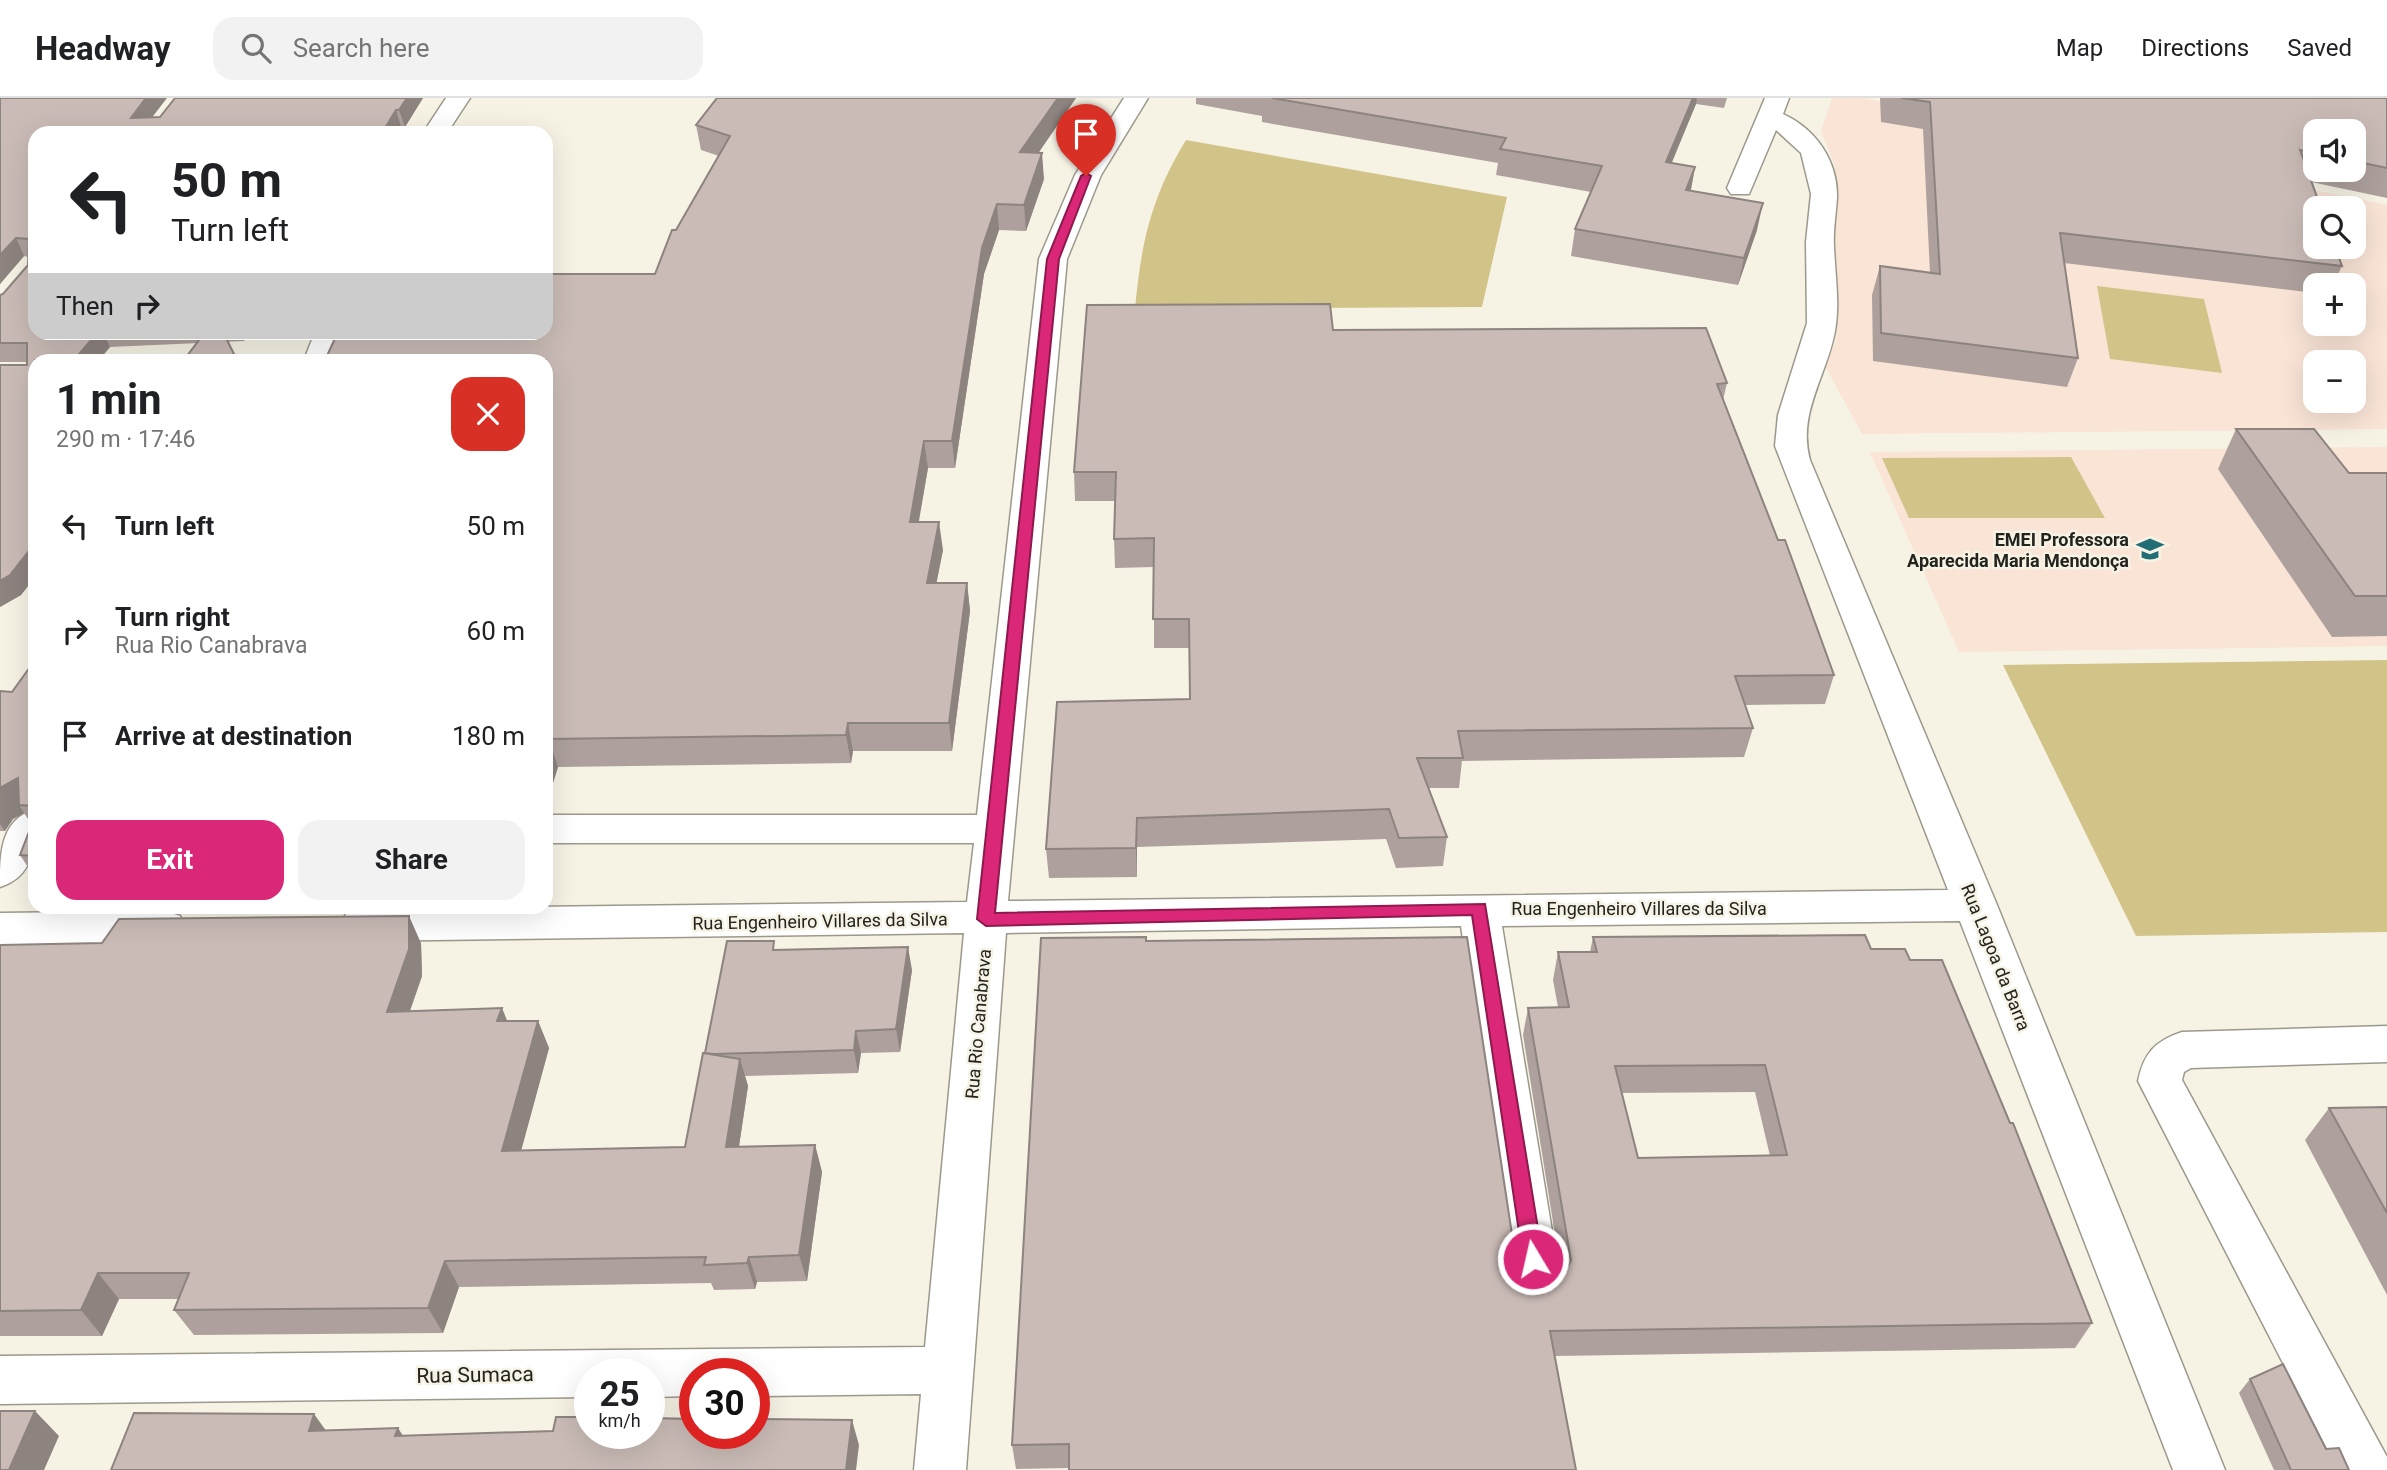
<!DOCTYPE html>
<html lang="en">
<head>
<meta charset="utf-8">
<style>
	body { margin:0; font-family:Roboto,sans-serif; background:#f2f2f2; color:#202124; height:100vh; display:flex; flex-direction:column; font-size:26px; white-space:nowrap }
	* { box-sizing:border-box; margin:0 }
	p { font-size:23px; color:#757577 }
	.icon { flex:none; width:38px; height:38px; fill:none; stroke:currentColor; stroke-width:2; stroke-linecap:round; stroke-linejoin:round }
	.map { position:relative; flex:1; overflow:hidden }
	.details { position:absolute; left:28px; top:256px; width:525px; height:560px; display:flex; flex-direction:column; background:#fff; border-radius:21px; box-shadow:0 7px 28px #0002 }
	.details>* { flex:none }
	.top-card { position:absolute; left:28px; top:28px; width:525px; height:214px; border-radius:21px; box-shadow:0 7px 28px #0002; background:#fff; color:#202124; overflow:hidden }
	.fabs { position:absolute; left:2303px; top:21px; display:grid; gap:14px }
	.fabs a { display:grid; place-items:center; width:63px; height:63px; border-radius:14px; background:#fff; box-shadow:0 7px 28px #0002; font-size:35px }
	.speed { position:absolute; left:574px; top:1260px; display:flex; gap:14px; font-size:35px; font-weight:700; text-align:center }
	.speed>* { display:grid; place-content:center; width:91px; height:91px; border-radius:50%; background:#fff; box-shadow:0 7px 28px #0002; line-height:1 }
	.speed small { font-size:18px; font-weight:400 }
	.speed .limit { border:10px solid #d22; background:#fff; color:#111 }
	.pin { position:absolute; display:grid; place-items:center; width:60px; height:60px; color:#fff; margin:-72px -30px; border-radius:50% 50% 50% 0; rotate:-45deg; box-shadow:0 0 7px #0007 }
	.pin .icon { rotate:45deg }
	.me { position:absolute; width:77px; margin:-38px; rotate:351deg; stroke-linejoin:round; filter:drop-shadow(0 0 5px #0008) }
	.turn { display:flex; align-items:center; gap:24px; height:147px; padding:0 28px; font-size:32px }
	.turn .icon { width:91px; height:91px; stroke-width:2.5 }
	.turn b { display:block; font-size:49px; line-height:60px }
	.then { display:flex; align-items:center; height:66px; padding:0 28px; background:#0003; gap:14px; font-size:26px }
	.round { display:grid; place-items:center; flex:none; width:74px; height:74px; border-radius:21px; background:#f2f2f2 }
	.summary { display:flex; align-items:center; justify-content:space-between; height:119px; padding:0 28px }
	h1 { font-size:42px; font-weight:700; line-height:52px }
	.primary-button { display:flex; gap:14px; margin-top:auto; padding:14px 28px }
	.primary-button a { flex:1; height:80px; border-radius:21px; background:#db2777; color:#fff; font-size:28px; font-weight:700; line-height:80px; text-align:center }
	.primary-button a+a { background:#f2f2f2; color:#202124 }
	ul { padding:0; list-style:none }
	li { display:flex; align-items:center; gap:21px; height:105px; padding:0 28px }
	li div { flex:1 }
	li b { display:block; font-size:26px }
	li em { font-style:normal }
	header { display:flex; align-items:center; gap:42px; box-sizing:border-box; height:98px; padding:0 35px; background:#fff; border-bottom:2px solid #e0e0e0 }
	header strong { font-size:33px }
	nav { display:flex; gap:38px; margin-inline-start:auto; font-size:24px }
	.search { width:490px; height:63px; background:#f2f2f2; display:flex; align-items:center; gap:18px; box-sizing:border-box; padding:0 24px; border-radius:21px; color:#757577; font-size:26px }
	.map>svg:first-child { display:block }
	.education { fill:#f9e4d6; fill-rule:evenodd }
	.green { fill:#d2c488 }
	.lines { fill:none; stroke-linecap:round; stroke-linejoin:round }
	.minor-casing { stroke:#9c998c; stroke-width:3 }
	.minor { fill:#fff; fill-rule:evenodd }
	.wall { fill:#aea19d; fill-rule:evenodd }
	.shaded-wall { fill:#8d837f }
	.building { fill:#cabbb6; stroke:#8d837f; stroke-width:2; fill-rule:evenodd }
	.route { fill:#db2777; stroke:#8e194d; stroke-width:2 }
	.labels { text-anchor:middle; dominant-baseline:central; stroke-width:5; stroke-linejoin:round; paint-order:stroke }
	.poi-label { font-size:18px; font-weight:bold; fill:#24231e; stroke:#f6f3e5; text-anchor:end }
	.street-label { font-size:18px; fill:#24231e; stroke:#f6f3e5 }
	.near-street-label { font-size:21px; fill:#24231e; stroke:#f6f3e5 }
</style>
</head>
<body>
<header>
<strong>Headway</strong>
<div class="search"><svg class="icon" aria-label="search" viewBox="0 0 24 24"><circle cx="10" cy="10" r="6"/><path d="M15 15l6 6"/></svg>Search here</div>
<nav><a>Map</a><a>Directions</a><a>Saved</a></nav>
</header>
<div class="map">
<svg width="2387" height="1372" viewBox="0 0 2387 1372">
	<rect width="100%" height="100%" fill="#f6f3e5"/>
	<!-- education -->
	<path class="education" d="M 1832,0 L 1863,0 L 2387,107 L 2387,331 L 1862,336 L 1825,268 L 1836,242 L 1835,68 L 1821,33 ZM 2315,110 L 2354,110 L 2354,149 L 2315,149 ZM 2315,187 L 2354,187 L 2354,226 L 2315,226 ZM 2315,264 L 2354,264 L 2354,303 L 2315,303 Z
		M 2387,349 L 2387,548 L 1959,554 L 1870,354 Z"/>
	<!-- green -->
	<path class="green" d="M 1186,42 L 1507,99 L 1482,209 L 1135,211 C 1141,146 1151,99 1186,42 Z
		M 2097,188 L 2204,201 L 2222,275 L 2110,261 Z
		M 2071,359 L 2105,420 L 1909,420 L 1882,360 Z
		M 2387,562 L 2387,834 L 2136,838 L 2003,567 Z"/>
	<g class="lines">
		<!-- minor casing -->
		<g class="minor-casing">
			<path id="minor" d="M 446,0 L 470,0 L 447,35 L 423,35 Z
				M 1124,0 L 1148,0 L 1101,77 L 1067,161 L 1008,803 L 1948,792 L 1775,348 L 1778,317 L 1807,225 L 1806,144 L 1811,96 L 1801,55 L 1776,32 L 1749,96 L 1731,96 L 1727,90 L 1765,0 L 1789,0 L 1783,16 C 1816,31 1838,63 1837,100 C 1836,116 1833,132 1834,148 C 1835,176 1840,205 1835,233 C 1827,277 1797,316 1810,362 L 1997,807 L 2225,1372 L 2173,1372 L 1960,823 L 1502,828 L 1561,1188 L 1554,1204 L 1537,1210 L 1520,1204 L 1513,1188 L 1461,828 L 1006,835 L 966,1372 L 914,1372 L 921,1296 L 754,1298 L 754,1276 L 695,1276 L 695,1298 L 649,1299 L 649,1276 L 590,1276 L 590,1299 L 0,1306 L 0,1258 L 925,1249 L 964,835 L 361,843 L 346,838 L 340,827 L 346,816 L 361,811 L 967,804 L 974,745 L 546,745 L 546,717 L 977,717 L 1039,161 L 1075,77 Z
				M 315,234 L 344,234 L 333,262 L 304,262 Z
				M 35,711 C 35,743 37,777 0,789 C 0,756 0,722 35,711 Z
				M 165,813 L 180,818 L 186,829 L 180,840 L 165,845 L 0,847 L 0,815 Z
				M 2387,928 L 2387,964 L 2191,970 L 2184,974 L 2182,982 L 2387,1359 L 2387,1372 L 2338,1372 L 2138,983 C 2144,955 2155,943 2182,934 Z"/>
		</g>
		<!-- minor -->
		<use href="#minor" class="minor"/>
	</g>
	<!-- wall -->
	<path class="wall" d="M 0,0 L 152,19 L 160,19 L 175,0 L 423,0 L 405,29 L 401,29 L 398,35 L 35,35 L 35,234 L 249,234 L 244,243 L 110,249 L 99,262 L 35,262 L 35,479 L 21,497 L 0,509 L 0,267 L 27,267 L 27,264 L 0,264 L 0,197 L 3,196 L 28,167 L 28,159 L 24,158 L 0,186 Z
		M 717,0 L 1076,0 L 1038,55 L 1044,81 L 1026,133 L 999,132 L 984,176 L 955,370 L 928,370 L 918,424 L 943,452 L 936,485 L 967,485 L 970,513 L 952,653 L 853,653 L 851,665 L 558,669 L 546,707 L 546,262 L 655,176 L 676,132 L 719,58 L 701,52 L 696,27 Z
		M 1196,0 L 1727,0 L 1724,10 L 1696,6 L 1671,65 L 1695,69 L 1691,92 L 1757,132 L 1738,187 L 1571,158 L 1575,131 L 1591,94 L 1496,77 L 1498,65 L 1262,24 L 1262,18 L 1196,6 Z
		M 1880,0 L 2387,0 L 2387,100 L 2311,84 L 2342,168 L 2333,187 L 2315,187 L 2315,195 L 2064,165 L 2078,260 L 2067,289 L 1873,263 L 1872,197 L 1880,168 L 1930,175 L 1923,31 L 1881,24 ZM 2315,33 L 2354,33 L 2354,72 L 2315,72 Z
		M 1333,232 L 1727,285 L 1723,302 L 1778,442 L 1834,577 L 1825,606 L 1745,607 L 1753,630 L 1744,659 L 1462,663 L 1459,690 L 1429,690 L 1447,739 L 1443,768 L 1396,770 L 1386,741 L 1137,749 L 1137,779 L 1049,780 L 1046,751 L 1190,601 L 1189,550 L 1154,550 L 1154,469 L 1115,470 L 1114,441 L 1115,403 L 1075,403 L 1074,374 Z
		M 2236,331 L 2349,375 L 2387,375 L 2387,538 L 2332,539 L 2218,371 Z
		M 35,562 L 35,780 L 20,757 L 32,727 L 24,715 L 13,721 L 5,733 L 0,733 L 0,593 L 12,594 Z
		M 161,808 L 417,808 L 163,811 Z
		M 1593,839 L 1871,851 L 1910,862 L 2092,1225 L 2075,1250 L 1555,1258 L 1069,1370 L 1016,1371 L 1012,1347 L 1146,843 L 1516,1163 L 1524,1179 L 1543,1187 L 1562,1180 L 1523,937 L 1528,910 L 1558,909 L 1553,882 L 1558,854 L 1590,854 ZM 1755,994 L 1770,1058 L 1638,1060 L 1621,995 Z
		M 421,845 L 422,878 L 410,913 L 507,923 L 538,923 L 549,950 L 521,1052 L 685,1049 L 705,955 L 777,852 L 912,872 L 900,954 L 861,955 L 858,975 L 745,978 L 748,988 L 739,1048 L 815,1047 L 822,1074 L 807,1183 L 757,1184 L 755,1191 L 714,1192 L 711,1185 L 459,1189 L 443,1235 L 194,1237 L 174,1212 L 178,1201 L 119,1201 L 102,1238 L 0,1238 L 0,847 Z
		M 2387,1009 L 2387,1197 L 2305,1042 L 2329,1010 Z
		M 2250,1281 L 2326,1351 L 2349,1372 L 2274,1372 L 2239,1295 Z"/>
	<!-- shaded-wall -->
	<path class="shaded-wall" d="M 146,0 L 167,0 L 140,35 L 131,20 Z
		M 407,0 L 423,0 L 405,29 L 399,12 Z
		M 1058,0 L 1076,0 L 1022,79 L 1020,54 Z
		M 1693,0 L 1697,0 L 1696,6 L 1661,91 L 1666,64 Z
		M 396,12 L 401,29 L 398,35 L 382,35 Z
		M 1042,55 L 1044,81 L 1026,133 L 1024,107 Z
		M 1695,69 L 1690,96 L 1686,92 Z
		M 1763,105 L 1757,132 L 1738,187 L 1744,160 Z
		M 997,106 L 999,132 L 984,176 L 955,370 L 952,343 L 982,150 Z
		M 16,140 L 24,158 L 0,186 L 0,157 Z
		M 98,234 L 103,234 L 110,249 L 99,262 L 74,262 Z
		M 240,234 L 249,234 L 244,243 Z
		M 924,343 L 928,370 L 914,452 L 910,424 Z
		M 939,424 L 943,452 L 931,513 L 927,485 Z
		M 35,445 L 35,479 L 21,497 L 0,509 L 0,483 Z
		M 967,485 L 970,513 L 952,653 L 949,625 Z
		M 848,625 L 853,653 L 851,665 L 846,637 Z
		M 549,641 L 558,669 L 546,707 L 546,649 Z
		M 18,680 L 19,707 L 24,715 L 13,721 L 5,733 L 0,726 L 0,690 Z
		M 1137,720 L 1137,779 L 1136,750 Z
		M 409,818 L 421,845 L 422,878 L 400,941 L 387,914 Z
		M 908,849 L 912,872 L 900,954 L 896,931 Z
		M 502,910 L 513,937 L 497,923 Z
		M 538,923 L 549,950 L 514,1079 L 502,1053 Z
		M 856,933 L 861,955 L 858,975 L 854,952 Z
		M 740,961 L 748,988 L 735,1075 L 726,1049 Z
		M 815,1047 L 822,1074 L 807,1183 L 799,1157 Z
		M 749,1159 L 757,1184 L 755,1191 L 747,1165 Z
		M 445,1163 L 459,1189 L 443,1235 L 428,1210 Z
		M 98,1175 L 119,1201 L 102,1238 L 81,1212 Z
		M 35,1313 L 59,1338 L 44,1372 L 9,1372 Z
		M 314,1316 L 332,1341 L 309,1333 Z
		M 852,1322 L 859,1347 L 856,1372 L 846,1372 Z
		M 398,1330 L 414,1355 L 395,1338 Z"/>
	<!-- building -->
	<path class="building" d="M 0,0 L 146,0 L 131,20 L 160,19 L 175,0 L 407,0 L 399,12 L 396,12 L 382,35 L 35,35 L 35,234 L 98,234 L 74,262 L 35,262 L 35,310 L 32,314 L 35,314 L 35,445 L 10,477 L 0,483 L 0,267 L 27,267 L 27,245 L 0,245 L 0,197 L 3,196 L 28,167 L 29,141 L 16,140 L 0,157 Z
		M 717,0 L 1058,0 L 1020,54 L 1042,55 L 1024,107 L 997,106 L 982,150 L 952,343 L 924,343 L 910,424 L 939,424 L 927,485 L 967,485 L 949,625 L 848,625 L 846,637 L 549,641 L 546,649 L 546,262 L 325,262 L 338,234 L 546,234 L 546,176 L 655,176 L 672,132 L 676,132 L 730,38 L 696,27 Z
		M 1272,0 L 1693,0 L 1666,64 L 1695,69 L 1686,92 L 1763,105 L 1744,160 L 1575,131 L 1602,68 L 1500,51 L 1506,40 Z
		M 1901,0 L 2387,0 L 2387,70 L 2354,63 L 2354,33 L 2315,33 L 2315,56 L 2300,52 L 2321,110 L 2315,110 L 2315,149 L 2335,149 L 2342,168 L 2060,135 L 2078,260 L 1881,235 L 1880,168 L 1940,176 L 1930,4 Z
		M 1330,206 L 1333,232 L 1706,230 L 1727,285 L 1717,286 L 1778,442 L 1785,442 L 1834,577 L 1735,578 L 1753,630 L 1458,633 L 1463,660 L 1417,660 L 1447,739 L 1399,740 L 1389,711 L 1137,720 L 1136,750 L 1046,751 L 1057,604 L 1190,601 L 1189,521 L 1153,521 L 1154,440 L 1114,441 L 1116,374 L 1074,374 L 1087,207 Z
		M 205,234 L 223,234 L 237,262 L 184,262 Z
		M 2236,331 L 2314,331 L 2349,375 L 2387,375 L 2387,498 L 2355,498 Z
		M 35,562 L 35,708 L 19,707 L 18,680 L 0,690 L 0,593 L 12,594 Z
		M 35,718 L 35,758 L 20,757 Z
		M 409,818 L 409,851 L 387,914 L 502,910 L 497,923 L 538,923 L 502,1053 L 685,1049 L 703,955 L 740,961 L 726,1049 L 815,1047 L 799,1157 L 749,1159 L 747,1165 L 704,1167 L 706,1159 L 445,1163 L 428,1210 L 174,1212 L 189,1175 L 98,1175 L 81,1212 L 0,1213 L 0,847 L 102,845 L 119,821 Z
		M 1865,837 L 1871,851 L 1905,851 L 1910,862 L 1942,862 L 2010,1025 L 2013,1025 L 2092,1225 L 1550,1233 L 1576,1372 L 1069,1372 L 1069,1346 L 1012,1347 L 1041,840 L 1146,839 L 1146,843 L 1467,839 L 1516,1163 L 1524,1179 L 1543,1187 L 1562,1181 L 1571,1162 L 1528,910 L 1569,909 L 1558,854 L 1597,854 L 1593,839 ZM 1765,967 L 1787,1057 L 1638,1060 L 1615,968 Z
		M 727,843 L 774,843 L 773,852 L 908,849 L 896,931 L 856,933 L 854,952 L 714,956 L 705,955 Z
		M 2387,1009 L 2387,1115 L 2329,1010 Z
		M 2283,1266 L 2326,1351 L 2339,1350 L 2349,1372 L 2291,1372 L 2250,1281 Z
		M 0,1313 L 35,1313 L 9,1372 L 0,1372 Z
		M 134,1315 L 314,1316 L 309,1333 L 398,1330 L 395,1338 L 553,1333 L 556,1319 L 590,1319 L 590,1335 L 649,1335 L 649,1320 L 695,1321 L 695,1335 L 754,1335 L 754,1321 L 852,1322 L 846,1372 L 111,1372 Z"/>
	<!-- route -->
	<path class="route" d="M 1086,75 L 1091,78 L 1059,161 L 995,815 L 1485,806 L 1543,1161 L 1540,1168 L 1533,1170 L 1526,1168 L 1523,1161 L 1472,817 L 986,828 L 977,821 L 1047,161 L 1081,78 Z"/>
	<!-- icons -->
	<defs>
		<g id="school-bare" transform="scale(2.1)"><path d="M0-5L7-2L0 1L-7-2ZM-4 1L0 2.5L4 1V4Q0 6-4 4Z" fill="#226c75" stroke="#f6f3e5" stroke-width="2.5" paint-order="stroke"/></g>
	</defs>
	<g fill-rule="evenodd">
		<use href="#school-bare" x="2150" y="451"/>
	</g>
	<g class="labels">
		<!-- poi labels -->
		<g class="poi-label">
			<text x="2129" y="441">EMEI Professora<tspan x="2129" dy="21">Aparecida Maria Mendonça</tspan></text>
		</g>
		<!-- street labels -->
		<g class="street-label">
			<text x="1639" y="810">Rua Engenheiro Villares da Silva</text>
			<text transform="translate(820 823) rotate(-1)">Rua Engenheiro Villares da Silva</text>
			<text transform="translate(1996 859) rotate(68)">Rua Lagoa da Barra</text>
			<text transform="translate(978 926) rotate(-85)">Rua Rio Canabrava</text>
		</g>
		<!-- near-street labels -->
		<g class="near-street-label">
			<text transform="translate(475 1277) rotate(-1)">Rua Sumaca</text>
		</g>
	</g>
</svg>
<div class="fabs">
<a><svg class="icon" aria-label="sound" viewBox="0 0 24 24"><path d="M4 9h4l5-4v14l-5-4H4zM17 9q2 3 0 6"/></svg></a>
<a><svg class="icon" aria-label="search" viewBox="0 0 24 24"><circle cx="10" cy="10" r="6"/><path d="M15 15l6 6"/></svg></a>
<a>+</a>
<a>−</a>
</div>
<div class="speed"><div>25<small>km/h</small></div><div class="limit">30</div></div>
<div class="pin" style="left:1086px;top:78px;background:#d93025"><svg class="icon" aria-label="arrive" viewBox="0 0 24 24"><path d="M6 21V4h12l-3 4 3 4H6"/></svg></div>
<svg class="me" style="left:1533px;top:1161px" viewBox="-20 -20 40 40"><circle r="17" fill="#db2777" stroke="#fff" stroke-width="3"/><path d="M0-11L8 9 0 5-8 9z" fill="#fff"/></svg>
<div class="top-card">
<div class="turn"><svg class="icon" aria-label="left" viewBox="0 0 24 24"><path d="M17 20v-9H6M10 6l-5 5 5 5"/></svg><div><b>50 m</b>Turn left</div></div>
<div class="then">Then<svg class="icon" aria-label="right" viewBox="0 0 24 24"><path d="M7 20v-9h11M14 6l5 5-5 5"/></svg></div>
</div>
<section class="details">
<div class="summary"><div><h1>1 min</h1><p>290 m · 17:46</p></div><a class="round" style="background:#d93025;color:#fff"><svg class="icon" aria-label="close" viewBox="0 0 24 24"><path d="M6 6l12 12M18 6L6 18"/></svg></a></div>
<ul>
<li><svg class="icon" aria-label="left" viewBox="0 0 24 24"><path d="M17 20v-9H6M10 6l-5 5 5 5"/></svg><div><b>Turn left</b></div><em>50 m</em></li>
<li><svg class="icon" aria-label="right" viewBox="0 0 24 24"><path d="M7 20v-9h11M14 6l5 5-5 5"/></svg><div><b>Turn right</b><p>Rua Rio Canabrava</p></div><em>60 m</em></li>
<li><svg class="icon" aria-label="arrive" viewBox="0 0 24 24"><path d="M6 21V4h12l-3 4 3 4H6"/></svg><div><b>Arrive at destination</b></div><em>180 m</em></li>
</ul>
<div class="primary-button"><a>Exit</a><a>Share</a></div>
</section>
</div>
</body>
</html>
